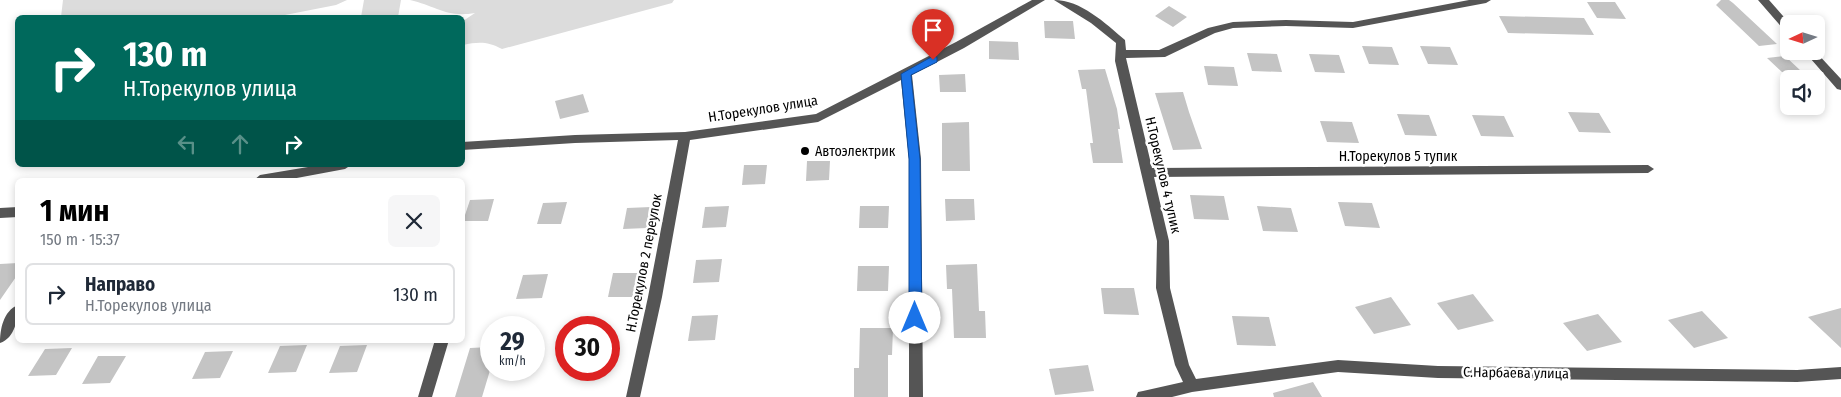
<!DOCTYPE html>
<html lang="ru">
<head>
<meta charset="utf-8">
<style>
	body { margin:0; font-family:"Fira Sans Condensed",sans-serif; background:#f6f6f7; color:#1f2937; height:100vh; display:flex; flex-direction:column; font-size:19px; white-space:nowrap }
	* { box-sizing:border-box; margin:0 }
	p { font-size:16px; color:#747a83 }
	.icon { flex:none; width:28px; height:28px; fill:none; stroke:currentColor; stroke-width:2; stroke-linecap:round; stroke-linejoin:round }
	.map { position:relative; flex:1; overflow:hidden }
	.drawer { position:absolute; left:15px; top:178px; width:450px; height:165px; display:flex; flex-direction:column; background:#fff; border-radius:8px; box-shadow:0 2px 8px #0003 }
	.drawer>* { flex:none }
	.top-card { position:absolute; left:15px; top:15px; width:450px; height:152px; border-radius:8px; box-shadow:0 2px 8px #0003; background:#00695c; color:#fff; overflow:hidden }
	.needle { width:32px; rotate:266deg }
	.controls { position:absolute; left:1780px; top:15px; display:grid; gap:10px }
	.controls a { display:grid; place-items:center; width:45px; height:45px; border-radius:8px; background:#fff; box-shadow:0 2px 8px #0003; font-size:25px }
	.speed { position:absolute; left:480px; top:316px; display:flex; gap:10px; font-size:25px; font-weight:700; text-align:center }
	.speed>* { display:grid; place-content:center; width:65px; height:65px; border-radius:50%; background:#fff; box-shadow:0 2px 8px #0003; line-height:1 }
	.speed small { font-size:12px; font-weight:400 }
	.speed .limit { border:8px solid #d22; background:#fff; color:#111 }
	.pin { position:absolute; display:grid; place-items:center; width:42px; height:42px; color:#fff; margin:-51px -21px; border-radius:50% 50% 50% 0; rotate:-45deg; box-shadow:0 0 5px #0007 }
	.pin .icon { rotate:45deg }
	.me { position:absolute; width:55px; margin:-28px; rotate:0deg; stroke-linejoin:round; filter:drop-shadow(0 0 4px #0008) }
	.turn { display:flex; align-items:center; gap:18px; height:105px; padding:0 25px; font-size:22px }
	.turn .icon { width:65px; height:65px; stroke-width:2.5 }
	.turn b { display:block; font-size:35px; line-height:42px }
	.lanes { display:flex; align-items:center; height:48px; padding:0 25px; background:#0003; justify-content:center; gap:25px; direction:ltr }
	.lanes .off { opacity:.35 }
	.round { display:grid; place-items:center; flex:none; width:52px; height:52px; border-radius:8px; background:#f6f6f7 }
	.overview { display:flex; align-items:center; justify-content:space-between; height:85px; padding:0 25px }
	h1 { font-size:30px; font-weight:700; line-height:38px; color:#000 }
	ul { padding:0; list-style:none }
	li { display:flex; align-items:center; gap:15px; height:62px; margin:0 10px 8px; padding:0 15px; border:2px solid #e0e1e3; border-radius:8px }
	li div { flex:1 }
	li b { display:block; font-size:19px }
	li em { font-style:normal }
	.map>svg:first-child { display:block }
	.green { fill:#dcdcdc }
	.building { fill:#c4c4c4 }
	.lines { fill:none; stroke-linecap:round; stroke-linejoin:round }
	.minor { fill:#555; fill-rule:evenodd }
	.route { fill:#1a73e8; stroke:#114b97 }
	.poi-dot { fill:#000; stroke:#fff; stroke-width:2 }
	.labels { text-anchor:middle; dominant-baseline:central; stroke-width:5; stroke-linejoin:round; paint-order:stroke }
	.street-label { font-size:14px; fill:#000; stroke:#fff }
	.poi-label { font-size:14px; fill:#000; stroke:#fff; text-anchor:start }
</style>
</head>
<body>
<div class="map">
<svg width="1841" height="397" viewBox="0 0 1841 397">
	<rect width="100%" height="100%" fill="#fff"/>
	<!-- green -->
	<path class="green" d="M 63,0 L 347,0 L 336,5 L 285,15 L 284,17 L 61,17 Z
		M 364,0 L 401,0 L 398,17 L 361,17 Z
		M 410,0 L 674,0 L 672,3 L 502,49 C 487,41 478,42 463,45 L 463,21 L 475,13 C 447,18 436,6 410,0 Z"/>
	<!-- building -->
	<path class="building" d="M 1721,0 L 1729,0 L 1733,3 L 1777,44 L 1759,46 L 1716,5 Z
		M 1587,2 L 1615,2 L 1626,19 L 1597,18 Z
		M 1169,6 L 1187,17 L 1173,27 L 1155,16 Z
		M 1499,16 L 1584,18 L 1594,35 L 1508,33 Z
		M 1044,21 L 1073,21 L 1075,39 L 1045,38 Z
		M 989,41 L 1018,42 L 1019,60 L 989,59 Z
		M 1362,46 L 1392,47 L 1399,65 L 1369,64 Z
		M 1420,46 L 1450,47 L 1458,65 L 1428,64 Z
		M 1247,53 L 1277,54 L 1282,72 L 1252,71 Z
		M 1309,54 L 1339,55 L 1345,73 L 1315,72 Z
		M 1785,56 L 1801,71 L 1783,73 L 1767,58 Z
		M 1204,66 L 1234,67 L 1238,86 L 1208,85 Z
		M 1105,69 L 1117,109 L 1120,129 L 1118,129 L 1123,163 L 1093,163 L 1090,143 L 1093,143 L 1086,89 L 1082,89 L 1078,70 Z
		M 965,74 L 966,92 L 940,92 L 939,75 Z
		M 1183,92 L 1189,112 L 1202,149 L 1173,150 L 1155,93 Z
		M 583,94 L 589,112 L 560,119 L 555,101 Z
		M 1568,112 L 1599,113 L 1611,133 L 1579,132 Z
		M 1397,114 L 1429,115 L 1437,136 L 1405,135 Z
		M 1472,115 L 1504,116 L 1514,137 L 1481,136 Z
		M 1320,121 L 1352,122 L 1359,143 L 1327,142 Z
		M 969,122 L 970,171 L 942,171 L 942,123 Z
		M 807,161 L 830,161 L 829,180 L 806,181 Z
		M 744,165 L 767,165 L 765,184 L 742,185 Z
		M 1190,195 L 1224,196 L 1229,220 L 1194,219 Z
		M 494,199 L 488,221 L 463,221 L 470,200 Z
		M 945,199 L 974,199 L 975,220 L 946,221 Z
		M 567,202 L 561,224 L 537,224 L 543,203 Z
		M 1338,202 L 1372,203 L 1380,228 L 1345,226 Z
		M 729,206 L 726,227 L 702,228 L 705,207 Z
		M 860,206 L 889,206 L 888,228 L 859,228 Z
		M 1257,206 L 1291,208 L 1298,232 L 1263,231 Z
		M 651,207 L 647,228 L 623,229 L 627,208 Z
		M 722,259 L 719,282 L 693,283 L 696,260 Z
		M 18,263 L 18,274 L 0,300 L 0,264 Z
		M 977,264 L 979,311 L 985,311 L 986,338 L 954,338 L 952,289 L 947,289 L 946,265 Z
		M 858,266 L 889,266 L 888,291 L 857,291 Z
		M 613,273 L 638,273 L 634,297 L 608,297 Z
		M 548,274 L 542,298 L 516,299 L 523,275 Z
		M 1101,288 L 1134,288 L 1139,315 L 1104,314 Z
		M 1473,294 L 1494,321 L 1458,330 L 1437,303 Z
		M 1391,297 L 1411,325 L 1374,334 L 1355,307 Z
		M 1841,308 L 1841,348 L 1808,317 Z
		M 1702,311 L 1728,338 L 1694,348 L 1668,320 Z
		M 1598,314 L 1622,342 L 1587,351 L 1563,323 Z
		M 718,315 L 715,340 L 688,341 L 692,316 Z
		M 1232,316 L 1269,317 L 1276,346 L 1237,345 Z
		M 860,328 L 893,328 L 892,355 L 888,355 L 888,397 L 854,397 L 854,368 L 859,368 Z
		M 307,345 L 296,372 L 268,373 L 280,346 Z
		M 367,345 L 357,372 L 329,373 L 340,346 Z
		M 491,347 L 491,367 L 482,397 L 455,397 L 470,348 Z
		M 72,348 L 56,375 L 28,376 L 45,349 Z
		M 233,351 L 220,378 L 192,379 L 205,352 Z
		M 98,356 L 126,356 L 110,383 L 82,384 Z
		M 1088,365 L 1094,391 L 1055,395 L 1049,369 Z
		M 1313,382 L 1322,397 L 1274,397 L 1273,393 Z"/>
	<g class="lines">
		<!-- minor -->
		<path class="minor" d="M 1032,0 L 1045,0 L 964,48 L 912,75 L 921,159 L 923,397 L 909,397 L 909,159 L 901,80 L 818,122 L 690,140 L 662,297 L 640,397 L 626,397 L 648,297 L 678,140 L 575,143 L 462,150 L 462,142 L 575,135 L 685,132 L 816,114 L 956,42 Z
			M 1054,0 C 1081,0 1105,23 1125,40 L 1126,50 L 1159,50 L 1208,28 L 1233,22 L 1286,20 L 1353,22 L 1469,0 L 1491,0 L 1486,3 L 1353,28 L 1286,26 L 1233,28 L 1215,33 L 1165,57 L 1126,58 L 1152,168 L 1648,165 L 1654,169 L 1648,173 L 1154,177 L 1169,241 L 1170,288 L 1189,365 L 1196,379 L 1338,360 L 1438,366 L 1797,370 L 1841,367 L 1841,379 L 1797,382 L 1438,378 L 1338,372 L 1192,392 L 1172,397 L 1136,397 L 1138,392 L 1143,391 L 1183,382 L 1175,365 L 1156,288 L 1157,241 L 1115,61 L 1116,43 L 1091,23 Z
			M 1758,0 L 1769,0 L 1790,24 L 1789,32 L 1785,31 Z
			M 1804,51 L 1815,51 L 1841,79 L 1841,90 L 1837,89 Z
			M 320,165 L 351,165 L 345,169 L 286,180 L 254,180 L 260,175 Z
			M 18,207 L 18,217 L 0,218 L 0,208 Z
			M 18,305 C 18,319 15,338 0,343 C 0,330 3,311 18,305 Z
			M 435,340 L 449,340 L 432,397 L 418,397 Z"/>
	</g>
	<!-- route -->
	<path class="route" d="M 933,56 L 937,57 L 937,62 L 911,75 L 920,159 L 922,318 L 915,323 L 909,318 L 909,159 L 901,74 Z"/>
	<!-- markers -->
	<circle class="poi-dot" cx="805" cy="151" r="5"/>
	<g class="labels">
		<!-- street labels -->
		<g class="street-label">
			<text transform="translate(763 109) rotate(-9)">Н.Торекулов улица</text>
			<text x="1398" y="156">Н.Торекулов 5 тупик</text>
			<text transform="translate(1163 175) rotate(77)">Н.Торекулов 4 тупик</text>
			<text transform="translate(644 263) rotate(-79)">Н.Торекулов 2 переулок</text>
			<text transform="translate(1516 373) rotate(1)">С.Нарбаева улица</text>
		</g>
		<!-- poi labels -->
		<g class="poi-label">
			<text x="815" y="151">Автоэлектрик</text>
		</g>
	</g>
</svg>
<div class="controls">
<a><svg class="needle" viewBox="-14 -14 28 28"><path d="M0-13l5 13h-10z" fill="#e53935"/><path d="M0 13l5-13h-10z" fill="#747a83"/></svg></a>
<a><svg class="icon" aria-label="sound" viewBox="0 0 24 24"><path d="M4 9h4l5-4v14l-5-4H4zM17 9q2 3 0 6"/></svg></a>
</div>
<div class="speed"><div>29<small>km/h</small></div><div class="limit">30</div></div>
<div class="pin" style="left:933px;top:60px;background:#d93025"><svg class="icon" aria-label="arrive" viewBox="0 0 24 24"><path d="M6 21V4h12l-3 4 3 4H6"/></svg></div>
<svg class="me" style="left:915px;top:318px" viewBox="-20 -20 40 40"><circle r="19" fill="#fff"/><path d="M0-13L10 11 0 6-10 11z" fill="#1a73e8"/></svg>
<div class="top-card">
<div class="turn"><svg class="icon" aria-label="right" viewBox="0 0 24 24"><path d="M7 20v-9h11M14 6l5 5-5 5"/></svg><div><b>130 m</b>Н.Торекулов улица</div></div>
<div class="lanes"><svg class="icon off" aria-label="left" viewBox="0 0 24 24"><path d="M17 20v-9H6M10 6l-5 5 5 5"/></svg><svg class="icon off" aria-label="ahead" viewBox="0 0 24 24"><path d="M12 20V5M6 11l6-6 6 6"/></svg><svg class="icon" aria-label="right" viewBox="0 0 24 24"><path d="M7 20v-9h11M14 6l5 5-5 5"/></svg></div>
</div>
<section class="drawer">
<div class="overview"><div><h1>1 мин</h1><p>150 m · 15:37</p></div><a class="round"><svg class="icon" aria-label="close" viewBox="0 0 24 24"><path d="M6 6l12 12M18 6L6 18"/></svg></a></div>
<ul>
<li><svg class="icon" aria-label="right" viewBox="0 0 24 24"><path d="M7 20v-9h11M14 6l5 5-5 5"/></svg><div><b>Направо</b><p>Н.Торекулов улица</p></div><em>130 m</em></li>
</ul>
</section>
</div>
</body>
</html>
